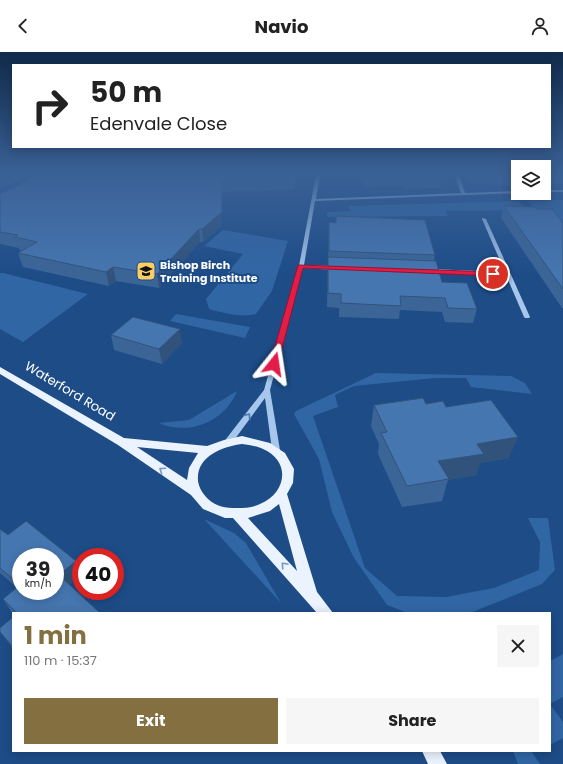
<!DOCTYPE html>
<html lang="en">
<head>
<meta charset="utf-8">
<style>
	body { margin:0; font-family:Poppins,sans-serif; background:#f6f6f6; color:#222; height:100vh; display:flex; flex-direction:column; font-size:15px; white-space:nowrap }
	* { box-sizing:border-box; margin:0 }
	p { font-size:13px; color:#767676 }
	.icon { flex:none; width:22px; height:22px; fill:none; stroke:currentColor; stroke-width:2; stroke-linecap:round; stroke-linejoin:round }
	.map { position:relative; flex:1; overflow:hidden }
	.details { position:absolute; left:12px; top:560px; width:539px; height:140px; display:flex; flex-direction:column; background:#fff; border-radius:0px; box-shadow:0 2px 10px #0003 }
	.details>* { flex:none }
	.top-card { position:absolute; left:12px; top:12px; width:539px; height:84px; border-radius:0px; box-shadow:0 2px 10px #0003; background:#fff; color:#222; overflow:hidden }
	.tools { position:absolute; left:511px; top:108px; display:grid; gap:8px }
	.tools a { display:grid; place-items:center; width:40px; height:40px; border-radius:0px; background:#fff; box-shadow:0 2px 10px #0003; font-size:20px }
	.speed { position:absolute; left:12px; top:496px; display:flex; gap:8px; font-size:20px; font-weight:700; text-align:center }
	.speed>* { display:grid; place-content:center; width:52px; height:52px; border-radius:50%; background:#fff; box-shadow:0 2px 10px #0003; line-height:1 }
	.speed small { font-size:10px; font-weight:400 }
	.speed .limit { border:6px solid #d22; background:#fff; color:#111 }
	.pin { position:absolute; display:grid; place-items:center; width:34px; height:34px; color:#fff; margin:-17px; border:2px solid #fff; border-radius:50%; box-shadow:0 1px 4px #0007 }
	.me { position:absolute; width:44px; margin:-22px; rotate:15deg; stroke-linejoin:round; filter:drop-shadow(0 0 3px #0008) }
	.turn { display:flex; align-items:center; gap:14px; height:84px; padding:0 12px; font-size:18px }
	.turn .icon { width:52px; height:52px; stroke-width:2.5 }
	.turn b { display:block; font-size:28px; line-height:34px }
	.round { display:grid; place-items:center; flex:none; width:42px; height:42px; border-radius:0px; background:#f6f6f6 }
	.overview { display:flex; align-items:center; justify-content:space-between; height:68px; padding:0 12px }
	h1 { font-size:24px; font-weight:700; line-height:30px; color:#836f40 }
	.button { display:flex; gap:8px; margin-top:auto; padding:8px 12px }
	.button a { flex:1; height:46px; border-radius:0px; background:#836f40; color:#fff; font-size:16px; font-weight:700; line-height:46px; text-align:center }
	.button a+a { background:#f6f6f6; color:#222 }
	header { display:flex; justify-content:space-between; align-items:center; height:52px; padding:0 12px; background:#fff; font-size:18px; font-weight:700 }
	.map>svg:first-child { display:block }
	.green { fill:#3166a5 }
	.lines { fill:none; stroke-linecap:round; stroke-linejoin:round }
	.minor { fill:#a6c6eb; fill-rule:evenodd }
	.major { fill:#ebf3fe; fill-rule:evenodd }
	.wall { fill:#3c6597 }
	.shaded-wall { fill:#31537b }
	.building { fill:#4676b0; stroke:#31537b; fill-rule:evenodd }
	.oneway { stroke:#4d77aa }
	.oneway2 { stroke:#7a97bd }
	.route { fill:#e11d48; stroke:#92132f }
	.labels { text-anchor:middle; dominant-baseline:central; stroke-width:4; stroke-linejoin:round; paint-order:stroke }
	.far-poi-label { font-size:11px; font-weight:bold; fill:#fff; stroke:#1d4c87; text-anchor:start }
	.street-label { font-size:13px; fill:#fff; stroke:#1d4c87 }
</style>
</head>
<body>
<header><svg class="icon" aria-label="back" viewBox="0 0 24 24"><path d="M15 5l-7 7 7 7"/></svg>Navio<svg class="icon" aria-label="person" viewBox="0 0 24 24"><circle cx="12" cy="8" r="4"/><path d="M4 21q1-7 8-7t8 7"/></svg></header>
<div class="map">
<svg width="563" height="712" viewBox="0 0 563 712">
	<rect width="100%" height="100%" fill="#1d4c87"/>
	<!-- green -->
	<path class="green" d="M 0,123 L 28,123 L 0,137 Z
		M 468,123 L 518,123 L 518,133 L 474,132 L 471,131 Z
		M 544,123 L 563,123 L 563,132 L 544,132 Z
		M 563,148 L 563,181 L 560,181 L 527,149 Z
		M 519,149 L 527,158 L 446,159 L 448,164 L 327,165 L 327,160 L 350,159 L 349,154 Z
		M 223,178 L 288,189 L 272,239 L 256,262 C 241,266 223,261 209,257 L 206,247 L 243,202 L 204,194 Z
		M 0,221 L 3,221 L 88,242 L 23,290 L 0,277 Z
		M 176,262 L 250,275 L 245,286 L 170,269 Z
		M 376,321 L 511,324 L 525,331 L 532,342 L 471,335 L 466,326 L 435,326 L 354,334 L 335,343 L 338,355 L 313,364 L 365,516 L 397,544 L 446,545 L 494,536 L 539,518 L 540,490 L 528,466 L 548,466 L 555,518 L 542,532 L 470,561 L 408,561 L 387,553 L 354,506 L 332,460 L 319,407 L 294,362 L 296,359 Z
		M 237,339 C 225,370 189,384 159,371 L 189,368 Z
		M 204,467 L 234,481 L 246,491 L 281,551 Z
		M 563,602 L 563,645 L 550,652 L 563,670 L 563,686 L 550,693 L 550,609 Z
		M 513,699 L 531,699 L 540,712 L 518,712 Z"/>
	<g class="lines">
		<!-- minor -->
		<path class="minor" d="M 316,123 L 320,123 L 316,147 L 461,141 L 455,123 L 459,123 L 465,141 L 518,139 L 519,141 L 315,149 L 304,213 L 336,214 L 339,216 L 336,218 L 303,216 L 270,338 L 280,398 L 279,400 L 273,400 L 272,398 L 265,346 L 232,391 L 226,391 L 225,389 L 226,387 L 264,338 L 299,214 Z
			M 544,138 L 563,138 L 563,140 L 544,140 Z
			M 482,166 L 486,167 L 530,265 L 529,266 L 525,266 L 524,265 L 506,223 L 431,221 L 428,219 L 431,217 L 505,220 L 482,167 Z"/>
		<!-- major -->
		<path class="major" d="M 0,315 L 124,386 L 207,394 L 224,388 L 242,384 L 270,391 L 285,401 L 294,417 L 293,431 L 287,442 L 317,540 L 333,561 L 317,561 L 233,466 L 225,466 L 203,457 L 191,443 L 118,393 L 0,322 ZM 242,392 C 249,393 257,394 263,397 C 291,409 287,441 260,452 C 252,456 245,456 237,456 C 225,456 217,455 208,447 C 203,442 199,436 198,429 C 196,404 222,395 242,392 ZM 137,395 L 198,401 L 189,416 L 187,428 ZM 279,452 L 297,519 L 248,466 L 270,459 Z
			M 422,699 L 440,699 L 447,712 L 428,712 Z"/>
	</g>
	<!-- wall -->
	<path class="wall" d="M 38,123 L 295,123 L 294,137 L 222,140 L 222,173 L 203,190 L 200,190 L 159,236 L 116,229 L 109,234 L 23,215 L 18,201 L 22,199 L 20,198 L 19,196 L 0,192 L 0,142 Z
		M 358,123 L 441,123 L 442,125 L 440,136 L 404,137 L 402,134 L 365,135 Z
		M 504,154 L 537,157 L 563,171 L 563,256 L 562,256 L 501,166 Z
		M 336,164 L 435,203 L 434,209 L 442,230 L 477,257 L 473,271 L 445,270 L 442,260 L 400,258 L 399,267 L 339,265 L 339,256 L 327,255 L 329,170 L 336,171 Z
		M 111,283 L 182,291 L 162,312 L 114,298 Z
		M 426,352 L 446,355 L 509,406 L 480,411 L 476,423 L 448,428 L 442,449 L 402,455 L 378,402 L 379,392 L 371,374 L 374,353 Z
		M 0,477 L 8,483 L 81,521 L 81,522 L 69,532 L 100,561 L 13,561 L 13,562 L 3,547 L 17,536 L 0,521 Z
		M 13,565 L 13,597 L 0,580 Z"/>
	<!-- shaded-wall -->
	<path class="shaded-wall" d="M 294,123 L 295,130 L 294,137 Z
		M 222,128 L 222,173 L 203,190 L 202,177 Z
		M 199,177 L 200,190 L 159,236 L 157,222 Z
		M 113,215 L 116,229 L 109,234 L 106,220 Z
		M 180,277 L 182,291 L 162,312 L 159,297 Z
		M 518,385 L 509,406 L 480,411 L 476,423 L 448,428 L 438,409 L 477,392 Z
		M 76,509 L 81,522 L 66,536 L 59,523 Z"/>
	<!-- building -->
	<path class="building" d="M 38,123 L 294,123 L 294,126 L 222,128 L 222,160 L 202,177 L 199,177 L 157,222 L 113,215 L 106,220 L 18,201 L 37,190 L 15,185 L 18,183 L 0,180 L 0,142 Z
		M 365,123 L 403,123 L 366,124 Z
		M 404,123 L 441,123 L 442,125 L 406,126 Z
		M 504,154 L 535,155 L 537,157 L 552,157 L 563,171 L 563,237 Z
		M 336,164 L 425,168 L 435,203 L 329,199 L 329,170 L 336,171 Z
		M 328,205 L 436,209 L 442,230 L 467,231 L 477,257 L 448,256 L 445,246 L 400,244 L 401,254 L 341,251 L 341,242 L 328,241 Z
		M 133,265 L 180,277 L 159,297 L 111,283 Z
		M 423,346 L 426,352 L 443,349 L 446,355 L 491,348 L 518,385 L 477,392 L 484,402 L 438,409 L 449,427 L 407,434 L 381,381 L 387,380 L 374,353 Z
		M 26,469 L 76,509 L 59,523 L 100,561 L 17,561 L 3,547 L 20,533 L 0,516 L 0,477 L 8,483 ZM 21,505 L 55,505 L 55,539 L 21,539 Z
		M 13,565 L 13,595 L 0,580 L 0,576 Z"/>
	<!-- one-way arrows -->
	<defs><path id="oneway-chevron" d="M-2-3.5L2.5 0L-2 3.5" fill="none" stroke-width="1.6" stroke-linecap="round" stroke-linejoin="round"/></defs>
	<use class="oneway" href="#oneway-chevron" transform="translate(248 364) rotate(-54)"/>
	<g class="oneway2">
		<use href="#oneway-chevron" transform="translate(162 418) rotate(-146)"/>
		<use href="#oneway-chevron" transform="translate(284 513) rotate(-133)"/>
	</g>
	<!-- sky -->
	<linearGradient id="sky" x2="0" y2="1"><stop stop-color="#102a4a"/><stop offset="0.55" stop-color="#3a6196"/><stop offset="1" stop-color="#3a6196" stop-opacity="0"/></linearGradient>
	<rect width="563" height="223" fill="url(#sky)"/>
	<!-- route -->
	<path class="route" d="M 298,213 L 493,220 L 496,222 L 493,224 L 303,216 L 278,312 L 274,315 L 271,314 L 270,312 Z"/>
	<!-- icons -->
	<defs>
		<g id="university-square" transform="scale(1)"><rect x="-9" y="-9" width="18" height="18" rx="4" fill="#face65" stroke="#1d4c87"/><path d="M0-5L7-2L0 1L-7-2ZM-4 1L0 2.5L4 1V4Q0 6-4 4Z" fill="#111"/></g>
	</defs>
	<g fill-rule="evenodd">
		<use href="#university-square" x="146" y="219"/>
	</g>
	<g class="labels">
		<!-- far-poi labels -->
		<g class="far-poi-label">
			<text x="160" y="213">Bishop Birch<tspan x="160" dy="13">Training Institute</tspan></text>
		</g>
		<!-- street labels -->
		<g class="street-label">
			<text transform="translate(70 339) rotate(31)">Waterford Road</text>
		</g>
	</g>
</svg>
<div class="tools">
<a><svg class="icon" aria-label="layers" viewBox="0 0 24 24"><path d="M12 4l9 5-9 5-9-5zM3 14l9 5 9-5"/></svg></a>
</div>
<div class="speed"><div>39<small>km/h</small></div><div class="limit">40</div></div>
<div class="pin" style="left:493px;top:222px;background:#d93025"><svg class="icon" aria-label="arrive" viewBox="0 0 24 24"><path d="M6 21V4h12l-3 4 3 4H6"/></svg></div>
<svg class="me" style="left:274px;top:312px" viewBox="-20 -20 40 40"><path d="M0-17L14 15 0 8-14 15z" fill="#e11d48" stroke="#fff" stroke-width="4"/></svg>
<div class="top-card">
<div class="turn"><svg class="icon" aria-label="right" viewBox="0 0 24 24"><path d="M7 20v-9h11M14 6l5 5-5 5"/></svg><div><b>50 m</b>Edenvale Close</div></div>
</div>
<section class="details">
<div class="overview"><div><h1>1 min</h1><p>110 m · 15:37</p></div><a class="round"><svg class="icon" aria-label="close" viewBox="0 0 24 24"><path d="M6 6l12 12M18 6L6 18"/></svg></a></div>
<div class="button"><a>Exit</a><a>Share</a></div>
</section>
</div>
</body>
</html>
